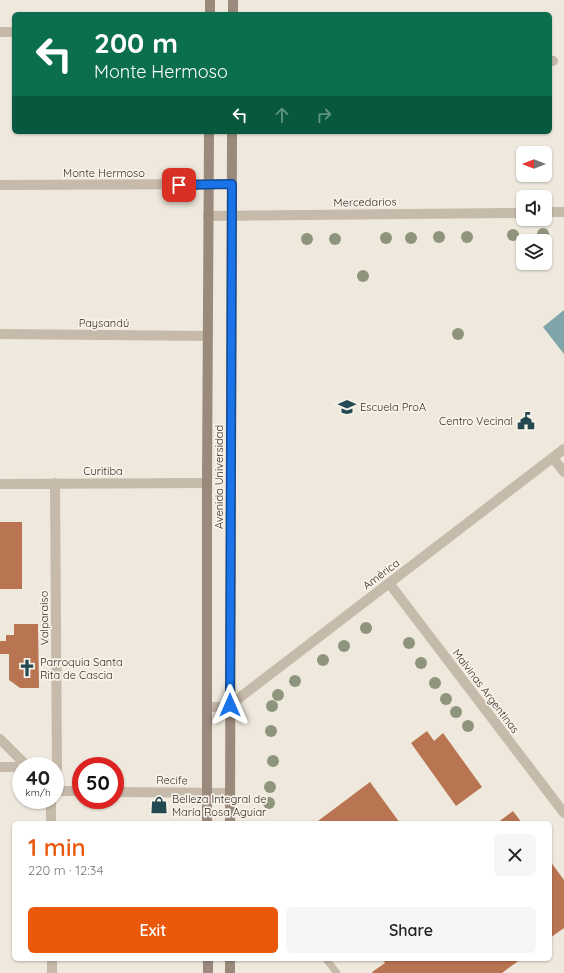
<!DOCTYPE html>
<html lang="en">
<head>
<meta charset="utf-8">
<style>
	body { margin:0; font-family:Quicksand,sans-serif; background:#f6f6f6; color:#202124; height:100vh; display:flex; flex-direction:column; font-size:15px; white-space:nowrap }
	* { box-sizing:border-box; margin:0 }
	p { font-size:13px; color:#757577 }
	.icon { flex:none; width:22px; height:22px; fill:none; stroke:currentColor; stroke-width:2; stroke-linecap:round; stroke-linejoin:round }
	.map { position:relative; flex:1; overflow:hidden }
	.details { position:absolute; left:12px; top:821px; width:540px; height:140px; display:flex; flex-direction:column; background:#fff; border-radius:6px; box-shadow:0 1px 3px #0004 }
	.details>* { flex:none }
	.banner { position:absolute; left:12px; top:12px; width:540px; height:122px; border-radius:6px; box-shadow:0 1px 3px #0004; background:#0b6e4f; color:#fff; overflow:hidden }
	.needle { width:26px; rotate:270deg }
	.tools { position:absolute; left:516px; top:146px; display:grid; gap:8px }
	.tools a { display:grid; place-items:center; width:36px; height:36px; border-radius:6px; background:#fff; box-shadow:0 1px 3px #0004; font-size:20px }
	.speed { position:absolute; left:12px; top:757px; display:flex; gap:8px; font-size:20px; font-weight:700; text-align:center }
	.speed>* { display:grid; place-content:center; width:52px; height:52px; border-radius:50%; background:#fff; box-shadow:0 1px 3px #0004; line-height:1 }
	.speed small { font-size:10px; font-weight:400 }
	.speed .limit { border:6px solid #d22; background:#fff; color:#111 }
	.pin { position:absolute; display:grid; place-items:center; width:34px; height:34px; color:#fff; margin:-17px; border-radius:8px; box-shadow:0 2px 6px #0006 }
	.me { position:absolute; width:44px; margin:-22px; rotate:0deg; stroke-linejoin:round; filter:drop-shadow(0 0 3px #0008) }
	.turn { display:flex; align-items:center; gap:14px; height:84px; padding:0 16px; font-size:18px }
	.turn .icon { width:52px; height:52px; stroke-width:2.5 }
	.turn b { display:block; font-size:28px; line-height:34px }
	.lanes { display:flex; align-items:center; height:38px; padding:0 16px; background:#0003; justify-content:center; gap:20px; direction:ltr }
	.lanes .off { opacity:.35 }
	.round { display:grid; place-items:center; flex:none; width:42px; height:42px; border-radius:6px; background:#f6f6f6 }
	.summary { display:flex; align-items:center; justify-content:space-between; height:68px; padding:0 16px }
	h1 { font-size:24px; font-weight:600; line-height:30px; color:#ea580c }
	.action { display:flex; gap:8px; margin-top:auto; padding:8px 16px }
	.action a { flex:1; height:46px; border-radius:6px; background:#ea580c; color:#fff; font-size:16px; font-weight:600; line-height:46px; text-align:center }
	.action a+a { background:#f6f6f6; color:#202124 }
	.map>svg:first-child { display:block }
	.water { fill:#7fa4aa }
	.building { fill:#b97452 }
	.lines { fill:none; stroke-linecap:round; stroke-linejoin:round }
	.service { stroke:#c6baaa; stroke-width:7 }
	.minor { stroke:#c6baaa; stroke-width:10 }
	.secondary { stroke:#9a8a7c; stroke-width:10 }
	.tree { fill:#8f957d }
	.route-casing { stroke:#114b97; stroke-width:10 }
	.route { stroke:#1a73e8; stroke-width:7 }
	.labels { text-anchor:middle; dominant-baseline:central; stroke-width:3.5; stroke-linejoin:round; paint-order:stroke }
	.street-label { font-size:11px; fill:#352e29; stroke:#f8f2e9 }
	.poi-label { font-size:11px; fill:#352e29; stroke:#f8f2e9; text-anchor:start }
</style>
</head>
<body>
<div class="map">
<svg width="564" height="973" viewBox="0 0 564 973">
	<rect width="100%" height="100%" fill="#efe9dd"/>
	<!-- water -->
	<path class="water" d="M 564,310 L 564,354 L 543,327 Z"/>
	<!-- building -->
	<path class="building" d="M 0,522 L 22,522 L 22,589 L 0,589 Z
		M 14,624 L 38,624 L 39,688 L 20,688 L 9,680 L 9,654 L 0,654 L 0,641 L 6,641 L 6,635 L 14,635 Z
		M 427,731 L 434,741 L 443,733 L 482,787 L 456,806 L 411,743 Z
		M 370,782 L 400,823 L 319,823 L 318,821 Z
		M 513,811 L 522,823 L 497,823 Z
		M 550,861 L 564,880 L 564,928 L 550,938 Z
		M 383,959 L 521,959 L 502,973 L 373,973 L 372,972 L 385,963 Z"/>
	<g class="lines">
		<!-- service -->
		<path class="service" d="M 326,959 L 337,973"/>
		<!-- minor -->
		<path class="minor" d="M 0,32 L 14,32
			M 550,61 L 553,61
			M 0,185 L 232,184
			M 545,212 L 564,212
			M 208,216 L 523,213
			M 0,334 L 208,336
			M 553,458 L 564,472
			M 55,483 L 57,769 L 55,776
			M 0,484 L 207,483
			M 389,583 L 564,813
			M 207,707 L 224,707 L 230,705 L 564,449
			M 0,739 L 27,766
			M 0,767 L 21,767
			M 55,791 L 81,791
			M 115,792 L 230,793
			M 51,800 L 51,823
			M 52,959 L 52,973"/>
		<!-- secondary -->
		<path class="secondary" d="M 210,14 L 210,0
			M 233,14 L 233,0
			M 207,823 L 207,483 L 209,132
			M 230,823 L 232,132
			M 208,959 L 208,973
			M 230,959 L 230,973"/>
	</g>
	<!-- trees -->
	<g class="tree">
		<circle cx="543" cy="234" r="6"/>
		<circle cx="513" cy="235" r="6"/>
		<circle cx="439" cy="237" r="6"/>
		<circle cx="467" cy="237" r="6"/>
		<circle cx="386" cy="238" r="6"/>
		<circle cx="411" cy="238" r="6"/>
		<circle cx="307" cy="239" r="6"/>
		<circle cx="335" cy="239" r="6"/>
		<circle cx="363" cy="276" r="6"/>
		<circle cx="458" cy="334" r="6"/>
		<circle cx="366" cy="628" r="6"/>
		<circle cx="409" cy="643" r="6"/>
		<circle cx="344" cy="646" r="6"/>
		<circle cx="323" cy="660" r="6"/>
		<circle cx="421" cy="663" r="6"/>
		<circle cx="295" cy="681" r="6"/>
		<circle cx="435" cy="683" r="6"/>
		<circle cx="278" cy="695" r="6"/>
		<circle cx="446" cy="699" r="6"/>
		<circle cx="272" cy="706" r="6"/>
		<circle cx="456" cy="712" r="6"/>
		<circle cx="468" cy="726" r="6"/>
		<circle cx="271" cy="731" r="6"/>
		<circle cx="273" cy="761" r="6"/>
		<circle cx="270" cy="787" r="6"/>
		<circle cx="269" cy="803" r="6"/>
	</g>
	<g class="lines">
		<!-- route casing -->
		<g class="route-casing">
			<path id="route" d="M 179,185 L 232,184 L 230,705"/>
		</g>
		<!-- route -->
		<use href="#route" class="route"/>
	</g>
	<!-- icons -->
	<defs>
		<g id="school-bare" transform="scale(1.38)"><path d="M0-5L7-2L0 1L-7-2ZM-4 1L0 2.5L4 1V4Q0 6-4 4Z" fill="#234a52" stroke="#f8f2e9" stroke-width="2.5" paint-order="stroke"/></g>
		<g id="civic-bare" transform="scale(1.38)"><path d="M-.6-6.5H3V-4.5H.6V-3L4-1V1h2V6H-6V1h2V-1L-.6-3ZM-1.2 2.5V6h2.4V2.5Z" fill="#234a52" stroke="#f8f2e9" stroke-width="2.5" paint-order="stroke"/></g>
		<g id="church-bare" transform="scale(1.38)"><path d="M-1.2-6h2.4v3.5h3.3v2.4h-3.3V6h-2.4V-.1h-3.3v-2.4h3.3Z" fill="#234a52" stroke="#f8f2e9" stroke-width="2.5" paint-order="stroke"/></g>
		<g id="shop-bare" transform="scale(1.38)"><path d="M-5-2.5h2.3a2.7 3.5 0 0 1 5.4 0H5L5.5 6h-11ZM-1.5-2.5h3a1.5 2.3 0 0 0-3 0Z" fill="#234a52" stroke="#f8f2e9" stroke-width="2.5" paint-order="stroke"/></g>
	</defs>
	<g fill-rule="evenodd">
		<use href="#school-bare" x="347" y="407"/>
		<use href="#civic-bare" x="526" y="421"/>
		<use href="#church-bare" x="27" y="668"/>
		<use href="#shop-bare" x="159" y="805"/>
	</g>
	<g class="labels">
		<!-- street labels -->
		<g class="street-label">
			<text x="104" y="173">Monte Hermoso</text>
			<text transform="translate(365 202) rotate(-1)">Mercedarios</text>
			<text x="104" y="323">Paysandú</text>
			<text x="103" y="471">Curitiba</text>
			<text transform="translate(219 477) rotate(-90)">Avenida Universidad</text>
			<text transform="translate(381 574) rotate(-37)">América</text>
			<text transform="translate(44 618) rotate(-91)">Valparaiso</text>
			<text transform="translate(486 691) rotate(53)">Malvinas Argentinas</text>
			<text transform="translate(172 780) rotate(1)">Recife</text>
		</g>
		<!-- poi labels -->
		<g class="poi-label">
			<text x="360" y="407">Escuela ProA</text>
			<text x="513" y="421" text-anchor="end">Centro Vecinal</text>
			<text x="40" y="662">Parroquia Santa<tspan x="40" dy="13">Rita de Cascia</tspan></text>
			<text x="172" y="799">Belleza Integral de<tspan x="172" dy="13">María Rosa Aguiar</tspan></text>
		</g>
	</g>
</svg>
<div class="tools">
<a><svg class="needle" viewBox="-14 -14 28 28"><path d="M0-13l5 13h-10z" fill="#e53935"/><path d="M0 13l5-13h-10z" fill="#757577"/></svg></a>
<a><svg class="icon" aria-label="sound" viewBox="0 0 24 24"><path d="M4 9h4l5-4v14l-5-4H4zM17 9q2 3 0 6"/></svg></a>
<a><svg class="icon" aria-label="layers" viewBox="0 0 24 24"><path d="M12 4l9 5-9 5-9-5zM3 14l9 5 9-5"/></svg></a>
</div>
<div class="speed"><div>40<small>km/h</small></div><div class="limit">50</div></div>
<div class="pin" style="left:179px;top:185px;background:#d93025"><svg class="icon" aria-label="arrive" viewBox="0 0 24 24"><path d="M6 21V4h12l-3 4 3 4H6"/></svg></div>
<svg class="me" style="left:230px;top:705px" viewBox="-20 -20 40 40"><path d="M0-17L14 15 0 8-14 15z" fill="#1a73e8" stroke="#fff" stroke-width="4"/></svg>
<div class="banner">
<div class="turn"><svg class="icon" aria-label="left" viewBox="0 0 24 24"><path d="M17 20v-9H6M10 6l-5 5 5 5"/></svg><div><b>200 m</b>Monte Hermoso</div></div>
<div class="lanes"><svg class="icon" aria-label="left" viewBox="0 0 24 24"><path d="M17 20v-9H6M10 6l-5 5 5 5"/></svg><svg class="icon off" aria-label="ahead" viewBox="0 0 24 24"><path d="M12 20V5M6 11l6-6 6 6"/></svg><svg class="icon off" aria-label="right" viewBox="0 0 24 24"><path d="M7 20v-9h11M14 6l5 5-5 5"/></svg></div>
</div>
<section class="details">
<div class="summary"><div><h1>1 min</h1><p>220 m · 12:34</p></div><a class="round"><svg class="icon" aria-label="close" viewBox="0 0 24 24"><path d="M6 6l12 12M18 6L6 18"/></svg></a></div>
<div class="action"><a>Exit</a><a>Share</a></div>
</section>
</div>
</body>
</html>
